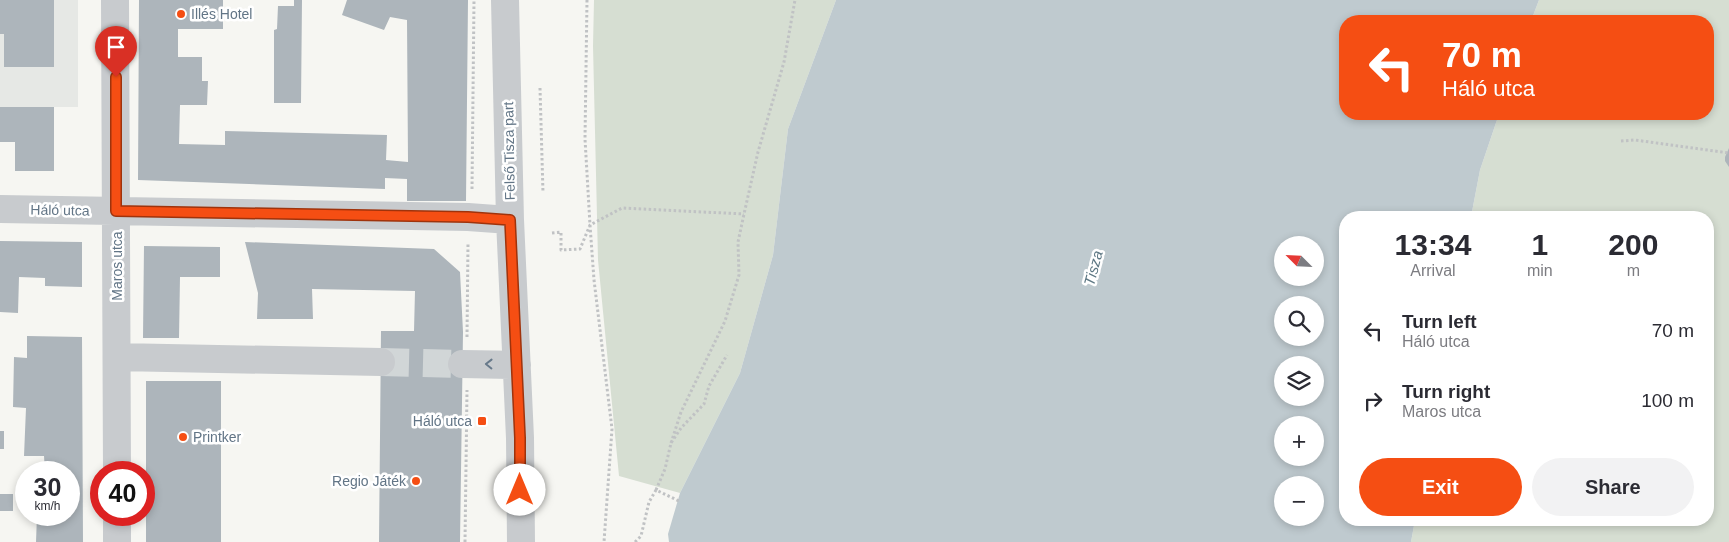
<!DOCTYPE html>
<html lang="en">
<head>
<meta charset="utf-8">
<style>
	body { margin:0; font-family:Helvetica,sans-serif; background:#f2f2f3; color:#2b2b33; height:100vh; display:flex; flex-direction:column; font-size:19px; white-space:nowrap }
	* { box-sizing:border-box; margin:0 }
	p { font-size:16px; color:#7c7c81 }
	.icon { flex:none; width:28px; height:28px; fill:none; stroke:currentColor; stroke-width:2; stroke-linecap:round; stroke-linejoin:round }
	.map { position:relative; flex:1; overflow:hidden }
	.details { position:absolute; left:1339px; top:211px; width:375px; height:315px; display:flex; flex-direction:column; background:#fff; border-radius:20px; box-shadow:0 2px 8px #0003 }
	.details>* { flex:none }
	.hud { position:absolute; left:1339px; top:15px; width:375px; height:105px; border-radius:20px; box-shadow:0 2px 8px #0003; background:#f54e13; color:#fff; overflow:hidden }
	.needle { width:32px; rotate:294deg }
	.controls { position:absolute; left:1274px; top:236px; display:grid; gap:10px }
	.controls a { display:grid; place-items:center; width:50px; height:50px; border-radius:50%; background:#fff; box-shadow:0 2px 8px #0003; font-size:25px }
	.speed { position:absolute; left:15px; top:461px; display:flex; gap:10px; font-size:25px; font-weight:700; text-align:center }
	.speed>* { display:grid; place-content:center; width:65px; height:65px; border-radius:50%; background:#fff; box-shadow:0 2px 8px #0003; line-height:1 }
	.speed small { font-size:12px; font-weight:400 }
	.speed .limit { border:8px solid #d22; background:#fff; color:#111 }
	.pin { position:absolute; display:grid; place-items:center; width:42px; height:42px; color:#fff; margin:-51px -21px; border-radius:50% 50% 50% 0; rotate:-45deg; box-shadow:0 0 5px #0007 }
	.pin .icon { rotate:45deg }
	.me { position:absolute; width:55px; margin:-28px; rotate:0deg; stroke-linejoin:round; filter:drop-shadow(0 0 4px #0008) }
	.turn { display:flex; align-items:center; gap:18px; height:105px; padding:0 20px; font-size:22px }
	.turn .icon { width:65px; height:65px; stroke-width:2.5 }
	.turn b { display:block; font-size:35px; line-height:42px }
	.eta { display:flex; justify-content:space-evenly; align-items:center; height:85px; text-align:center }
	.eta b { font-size:30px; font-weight:800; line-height:35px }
	.button { display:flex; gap:10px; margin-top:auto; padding:10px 20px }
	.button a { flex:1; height:58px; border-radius:30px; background:#f54e13; color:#fff; font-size:20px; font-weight:800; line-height:58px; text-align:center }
	.button a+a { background:#f2f2f3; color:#2b2b33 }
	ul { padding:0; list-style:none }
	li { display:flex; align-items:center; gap:15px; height:70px; padding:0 20px }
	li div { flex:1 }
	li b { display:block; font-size:19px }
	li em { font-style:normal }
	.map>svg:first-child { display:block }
	.built { fill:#e6e8e5 }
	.green { fill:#d6ded2 }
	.water { fill:#bfcacf; fill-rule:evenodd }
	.building { fill:#adb5bb }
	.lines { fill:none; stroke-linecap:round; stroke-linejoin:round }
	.minor-tunnel { stroke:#d1d6d7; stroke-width:28; stroke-dasharray:28 14; stroke-linecap:butt }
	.path { stroke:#c0c2c4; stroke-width:3; stroke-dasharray:2.5 2.5; stroke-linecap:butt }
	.minor { stroke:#c8cbce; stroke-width:28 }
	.oneway { stroke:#67798a }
	.route-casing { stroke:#9f330c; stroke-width:12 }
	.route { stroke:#f54e13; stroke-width:9 }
	.poi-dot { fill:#f54e13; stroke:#fff; stroke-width:2 }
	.labels { text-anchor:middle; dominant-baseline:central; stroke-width:5; stroke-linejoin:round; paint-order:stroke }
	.poi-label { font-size:14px; fill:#627586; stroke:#fff; text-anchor:start }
	.street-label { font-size:14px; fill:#627586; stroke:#fff }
	.water-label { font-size:15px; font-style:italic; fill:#5d7783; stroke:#fff }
</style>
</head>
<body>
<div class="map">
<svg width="1729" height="542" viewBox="0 0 1729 542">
	<rect width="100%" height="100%" fill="#f6f6f2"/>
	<!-- built -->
	<path class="built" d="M 0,0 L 78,0 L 78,107 L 0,107 Z"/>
	<!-- green -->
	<path class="green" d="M 594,0 L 836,0 L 788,129 L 773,255 L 740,373 L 680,493 L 619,476 L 598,260 L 593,46 Z
		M 1539,0 L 1729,0 L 1729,542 L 1411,542 L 1415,520 L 1708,520 L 1708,218 L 1471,217 L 1480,170 L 1499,114 L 1708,114 L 1708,21 L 1531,21 Z"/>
	<!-- water -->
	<path class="water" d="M 836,0 L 1539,0 L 1531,21 L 1345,21 L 1345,114 L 1499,114 L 1480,170 L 1471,217 L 1345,218 L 1345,520 L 1415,520 L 1411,542 L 669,542 L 668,534 L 680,493 L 740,373 L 773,255 L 788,129 ZM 1282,245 L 1315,245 L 1315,278 L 1282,278 ZM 1282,305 L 1315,305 L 1315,338 L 1282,338 ZM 1282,365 L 1315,365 L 1315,398 L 1282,398 ZM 1282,425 L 1315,425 L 1315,458 L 1282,458 ZM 1282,485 L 1315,485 L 1315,518 L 1282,518 Z"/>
	<!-- building -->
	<path class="building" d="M 0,0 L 54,0 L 54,67 L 4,67 L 4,34 L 0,34 Z
		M 139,0 L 223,0 L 223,29 L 178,29 L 178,57 L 202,57 L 202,81 L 208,81 L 207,105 L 180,105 L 179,144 L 225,145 L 225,131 L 387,135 L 386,160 L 408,162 L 407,20 L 390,17 L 384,30 L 342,15 L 347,0 L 468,0 L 466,201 L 407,201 L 407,179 L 385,178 L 385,189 L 138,180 Z
		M 294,0 L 302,0 L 301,103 L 274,103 L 274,30 L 277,29 L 278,6 L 294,6 Z
		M 0,107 L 54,107 L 54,171 L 15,171 L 15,142 L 0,142 Z
		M 1729,148 L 1729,167 L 1725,161 L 1725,157 Z
		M 0,241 L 82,242 L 82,287 L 45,286 L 45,278 L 19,277 L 18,313 L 0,312 Z
		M 245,242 L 434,249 L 460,272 L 463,332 L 460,542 L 379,542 L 381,331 L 414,331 L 415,291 L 312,289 L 313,319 L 257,319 L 258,293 Z
		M 144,246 L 220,247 L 220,277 L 180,277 L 179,338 L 143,338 Z
		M 27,336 L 82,337 L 83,542 L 36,542 L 37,515 L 69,515 L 69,472 L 45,472 L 44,456 L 24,456 L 26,408 L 13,407 L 14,357 L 27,358 Z
		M 146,381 L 221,381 L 221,542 L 146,542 Z
		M 0,431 L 4,431 L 4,449 L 0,449 Z
		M 0,494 L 13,494 L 13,511 L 0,511 Z"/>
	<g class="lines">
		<!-- minor-tunnel -->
		<path class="minor-tunnel" d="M 381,362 L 462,364"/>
		<!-- path -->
		<path class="path" d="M 587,0 L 585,139 L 590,225 L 594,280 L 612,429 L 604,542
			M 540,88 L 543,193
			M 1621,141 L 1635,140 L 1729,153
			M 472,189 L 474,0
			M 552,233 L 561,232 L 561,250 L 580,249 L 590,225 L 622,208 L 744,214
			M 467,337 L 468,243
			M 671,443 L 681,412 L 725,321 L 739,275 L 738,242 L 744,214 L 758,152 L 784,62 L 795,0
			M 656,490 L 665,469 L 671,443 L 681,428 L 704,404 L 709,386 L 727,355
			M 465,542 L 467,390
			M 635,542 L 641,536 L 649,502 L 656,490 L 679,501"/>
		<!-- minor -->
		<path class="minor" d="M 115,0 L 117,472
			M 505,0 L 510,220 L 520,438 L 521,542
			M 0,209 L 468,217 L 510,220
			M 117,357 L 381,362
			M 462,364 L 517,365
			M 117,515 L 117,542"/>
	</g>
	<!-- one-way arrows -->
	<defs><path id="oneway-chevron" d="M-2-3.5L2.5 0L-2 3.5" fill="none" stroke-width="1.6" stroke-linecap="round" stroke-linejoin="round" transform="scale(1.25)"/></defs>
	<use class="oneway" href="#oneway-chevron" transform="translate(489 364) rotate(-179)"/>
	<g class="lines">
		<!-- route casing -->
		<g class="route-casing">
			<path id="route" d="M 116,77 L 116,211 L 468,217 L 510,220 L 520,438 L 520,490"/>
		</g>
		<!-- route -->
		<use href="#route" class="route"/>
	</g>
	<!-- markers -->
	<g class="poi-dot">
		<circle cx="181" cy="14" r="5"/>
		<rect x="477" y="416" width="10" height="10" rx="2.5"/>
		<circle cx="183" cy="437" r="5"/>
		<circle cx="416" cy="481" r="5"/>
	</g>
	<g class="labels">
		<!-- poi labels -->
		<g class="poi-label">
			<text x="191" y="14">Illés Hotel</text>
			<text x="472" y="421" text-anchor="end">Háló utca</text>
			<text x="193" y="437">Printker</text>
			<text x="406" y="481" text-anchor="end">Regio Játék</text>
		</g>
		<!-- street labels -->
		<g class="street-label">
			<text transform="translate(509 151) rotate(-91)">Felső Tisza part</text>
			<text transform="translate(60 210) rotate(1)">Háló utca</text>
			<text transform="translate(117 266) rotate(-90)">Maros utca</text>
		</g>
		<!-- water labels -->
		<g class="water-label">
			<text transform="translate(1093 268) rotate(-75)">Tisza</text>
		</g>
	</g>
</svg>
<div class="controls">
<a><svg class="needle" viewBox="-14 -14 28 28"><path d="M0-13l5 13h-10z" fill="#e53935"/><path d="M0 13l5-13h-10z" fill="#7c7c81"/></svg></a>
<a><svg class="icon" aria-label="search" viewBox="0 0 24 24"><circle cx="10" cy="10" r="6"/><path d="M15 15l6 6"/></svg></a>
<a><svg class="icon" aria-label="layers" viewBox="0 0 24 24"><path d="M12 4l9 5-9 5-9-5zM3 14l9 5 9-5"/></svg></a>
<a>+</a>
<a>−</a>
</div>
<div class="speed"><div>30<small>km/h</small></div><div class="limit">40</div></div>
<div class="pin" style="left:116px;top:77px;background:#d93025"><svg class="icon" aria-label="arrive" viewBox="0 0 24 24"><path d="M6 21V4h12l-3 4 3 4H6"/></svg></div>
<svg class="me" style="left:520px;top:490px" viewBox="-20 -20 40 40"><circle r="19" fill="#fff"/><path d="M0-13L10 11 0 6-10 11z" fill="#f54e13"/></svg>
<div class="hud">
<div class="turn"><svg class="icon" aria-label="left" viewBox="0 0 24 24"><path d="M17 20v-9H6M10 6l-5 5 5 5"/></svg><div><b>70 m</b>Háló utca</div></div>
</div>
<section class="details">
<div class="eta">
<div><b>13:34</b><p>Arrival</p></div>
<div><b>1</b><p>min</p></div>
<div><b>200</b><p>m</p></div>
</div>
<ul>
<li><svg class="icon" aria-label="left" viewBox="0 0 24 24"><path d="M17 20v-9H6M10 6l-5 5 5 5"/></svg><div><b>Turn left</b><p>Háló utca</p></div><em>70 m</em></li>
<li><svg class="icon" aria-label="right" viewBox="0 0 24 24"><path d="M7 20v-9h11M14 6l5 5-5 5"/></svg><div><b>Turn right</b><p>Maros utca</p></div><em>100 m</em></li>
</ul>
<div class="button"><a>Exit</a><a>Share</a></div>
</section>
</div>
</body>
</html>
